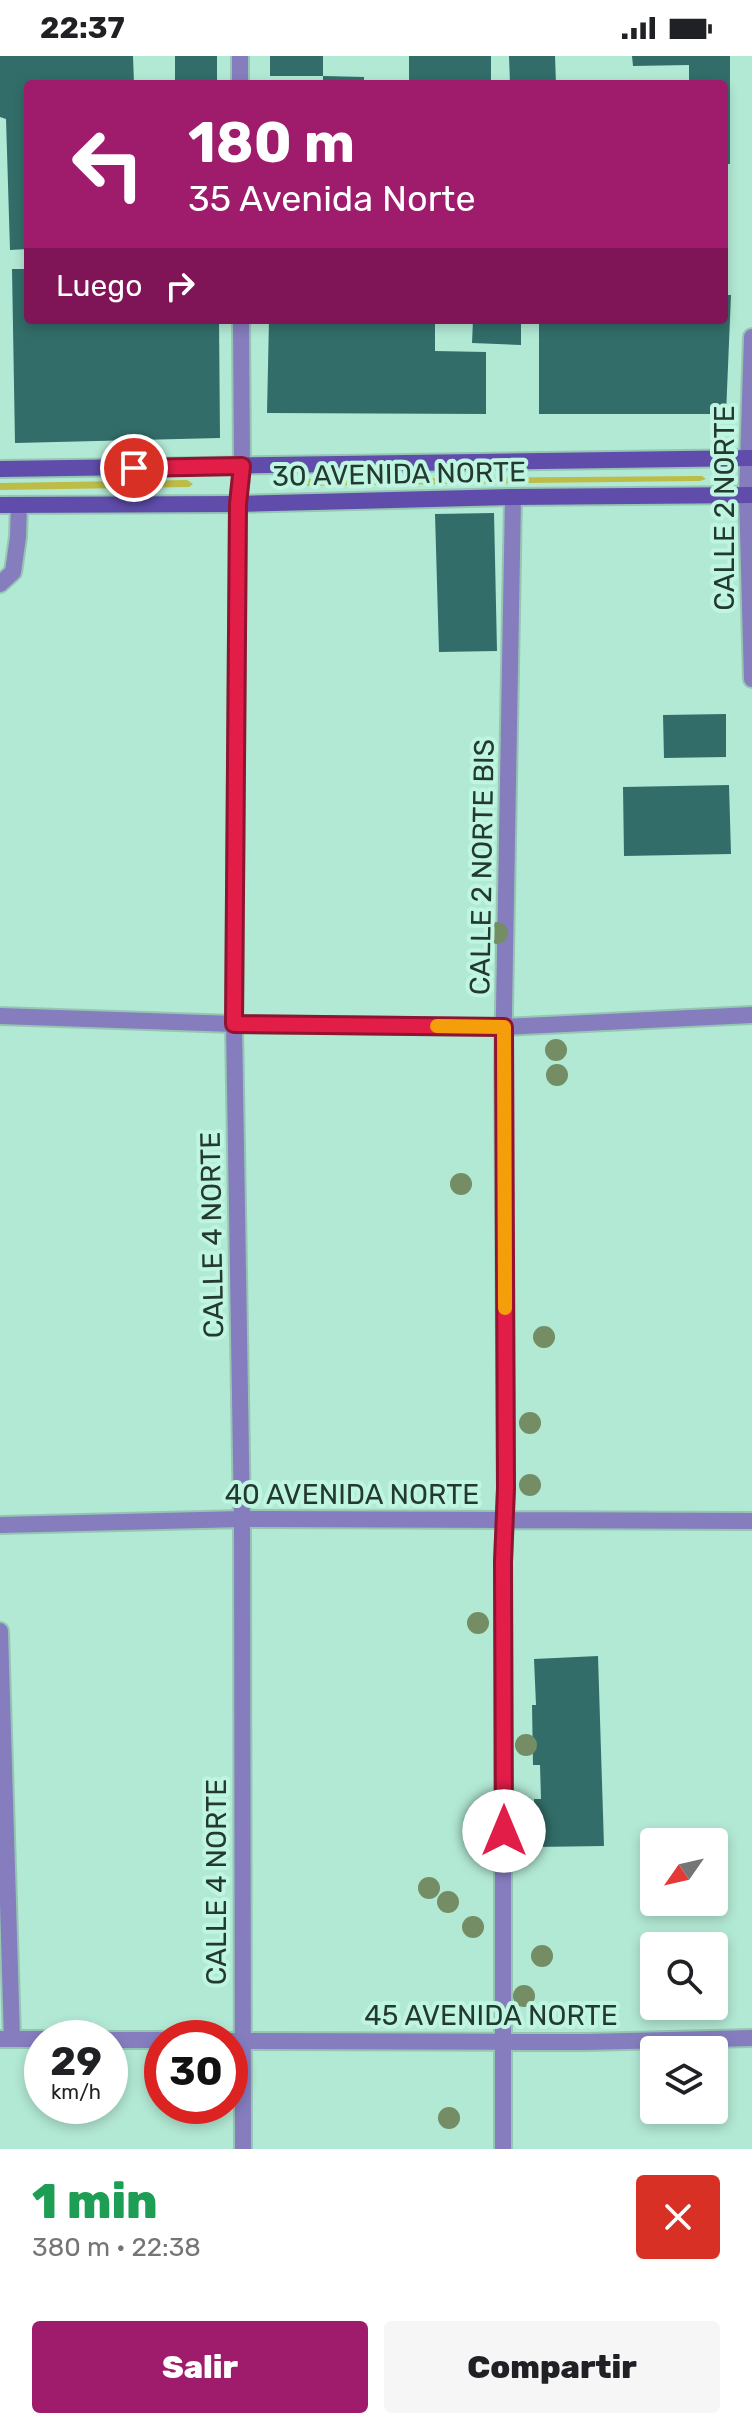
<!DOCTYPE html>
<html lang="es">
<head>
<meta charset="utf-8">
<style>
	body { margin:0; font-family:Rubik,sans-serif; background:#f6f6f6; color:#202124; height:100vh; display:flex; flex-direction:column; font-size:30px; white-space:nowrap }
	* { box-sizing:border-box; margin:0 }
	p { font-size:26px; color:#757577 }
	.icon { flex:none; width:44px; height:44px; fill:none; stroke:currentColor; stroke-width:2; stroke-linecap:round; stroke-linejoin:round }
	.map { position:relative; height:2093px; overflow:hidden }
	.details { display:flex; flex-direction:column; background:#fff; flex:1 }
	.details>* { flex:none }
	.hud { position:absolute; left:24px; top:24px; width:704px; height:244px; border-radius:8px; box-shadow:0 4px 12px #0003; background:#9f1b6c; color:#fff; overflow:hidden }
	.needle { width:52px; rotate:236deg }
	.buttons { position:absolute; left:640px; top:1772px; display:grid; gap:16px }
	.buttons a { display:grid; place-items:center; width:88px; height:88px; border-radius:8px; background:#fff; box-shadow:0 4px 12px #0003; font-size:40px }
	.speed { position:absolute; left:24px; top:1964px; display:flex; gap:16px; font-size:40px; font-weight:700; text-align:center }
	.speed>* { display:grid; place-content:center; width:104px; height:104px; border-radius:50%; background:#fff; box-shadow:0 4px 12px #0003; line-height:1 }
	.speed small { font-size:20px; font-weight:400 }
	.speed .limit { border:12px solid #d22; background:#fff; color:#111 }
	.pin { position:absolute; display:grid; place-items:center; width:68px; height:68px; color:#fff; margin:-34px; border:4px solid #fff; border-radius:50%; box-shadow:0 2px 8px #0007 }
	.me { position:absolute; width:88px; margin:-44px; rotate:0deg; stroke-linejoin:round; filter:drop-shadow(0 0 6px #0008) }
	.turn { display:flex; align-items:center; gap:28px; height:168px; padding:0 32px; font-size:36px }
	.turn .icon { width:104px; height:104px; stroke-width:2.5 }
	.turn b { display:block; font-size:56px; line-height:68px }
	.then { display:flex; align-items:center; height:76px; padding:0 32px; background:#0003; gap:16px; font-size:30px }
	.round { display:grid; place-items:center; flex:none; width:84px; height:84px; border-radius:8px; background:#f6f6f6 }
	.summary { display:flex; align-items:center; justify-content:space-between; height:136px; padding:0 32px }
	h1 { font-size:48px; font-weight:800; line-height:60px; color:#1e9e55 }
	.primary-button { display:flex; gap:16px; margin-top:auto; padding:16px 32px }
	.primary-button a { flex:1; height:92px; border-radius:8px; background:#9f1b6c; color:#fff; font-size:32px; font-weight:800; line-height:92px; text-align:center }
	.primary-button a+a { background:#f6f6f6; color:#202124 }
	.status { display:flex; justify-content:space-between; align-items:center; height:56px; padding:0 40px; background:#fff; direction:ltr }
	.status svg { height:22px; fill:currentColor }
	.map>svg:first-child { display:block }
	.green { fill:#bcbc46 }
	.building { fill:#326d69 }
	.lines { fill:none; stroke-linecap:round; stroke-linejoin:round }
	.lane-casing { stroke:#95c6b3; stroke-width:20 }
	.street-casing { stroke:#95c6b3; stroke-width:20 }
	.secondary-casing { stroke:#95c6b3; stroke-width:20 }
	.lane { stroke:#857dbe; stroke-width:16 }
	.street { stroke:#857dbe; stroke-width:16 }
	.secondary { stroke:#5f4cab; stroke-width:16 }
	.tree { fill:#748d64 }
	.route-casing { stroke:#92132f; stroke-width:20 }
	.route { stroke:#e11d48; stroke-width:14 }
	.slow { stroke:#f59e0b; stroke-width:14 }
	.labels { text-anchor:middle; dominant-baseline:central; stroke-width:8; stroke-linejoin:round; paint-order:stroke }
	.street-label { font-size:28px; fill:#233931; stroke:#bff6e1 }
</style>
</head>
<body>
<div class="status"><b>22:37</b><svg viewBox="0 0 49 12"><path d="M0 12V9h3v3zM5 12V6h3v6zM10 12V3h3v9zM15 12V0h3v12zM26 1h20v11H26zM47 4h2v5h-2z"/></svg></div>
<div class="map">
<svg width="752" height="2093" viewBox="0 0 752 2093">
	<rect width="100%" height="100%" fill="#b2e9d4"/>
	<!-- green -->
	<path class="green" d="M 702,420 L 706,423 L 700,425 L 286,430 L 280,427 L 285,423 Z
		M 187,424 L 193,428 L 189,431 L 0,434 L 0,427 Z"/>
	<!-- building -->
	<path class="building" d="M 0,0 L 133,0 L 134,28 L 28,28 L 28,193 L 10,194 L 6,63 L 0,61 Z
		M 175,0 L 217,0 L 217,28 L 175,28 Z
		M 270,0 L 323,0 L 323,20 L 270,20 Z
		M 409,0 L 491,0 L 491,28 L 409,28 Z
		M 509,0 L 555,0 L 556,28 L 510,28 Z
		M 632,0 L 730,0 L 730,108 L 724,108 L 724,28 L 689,28 L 689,9 L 633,10 Z
		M 323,20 L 364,21 L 364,28 L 323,28 Z
		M 12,213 L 28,213 L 28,264 L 219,264 L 220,382 L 15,387 Z
		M 724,239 L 731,239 L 726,358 L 539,358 L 539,264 L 724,264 Z
		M 269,264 L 435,264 L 435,295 L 486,296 L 486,358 L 267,357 Z
		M 473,264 L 521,264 L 521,289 L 472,287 Z
		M 494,457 L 497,595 L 439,596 L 435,458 Z
		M 726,658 L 726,701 L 664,702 L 663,659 Z
		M 729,729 L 731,798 L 624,800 L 623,731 Z
		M 598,1600 L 604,1790 L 535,1791 L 534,1743 L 541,1743 L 540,1709 L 533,1709 L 532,1649 L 536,1649 L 534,1603 Z"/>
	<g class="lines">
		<!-- lane casing -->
		<g class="lane-casing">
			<path id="lane" d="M 0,528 L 13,516 L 18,481 L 19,449"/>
		</g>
		<!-- street casing -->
		<g class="street-casing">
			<path id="street" d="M 240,0 L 240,28
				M 241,264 L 242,410 L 238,448 L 234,968 L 242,1463 L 243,2093
				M 752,281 L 747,439 L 752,623
				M 0,960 L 234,968 L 504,971 L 752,959
				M 0,1469 L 242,1463 L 752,1465
				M 0,1575 L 12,1983
				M 0,1983 L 42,1983
				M 110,1984 L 162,1984
				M 230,1985 L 586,1986 L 752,1982
				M 503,2093 L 503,1506 L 506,1432 L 503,1011 L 513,441"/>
		</g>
		<!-- secondary casing -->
		<g class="secondary-casing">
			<path id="secondary" d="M 0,413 L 752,402
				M 0,449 L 238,448 L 513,441 L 752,439"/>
		</g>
		<!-- lane -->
		<use href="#lane" class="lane"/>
		<!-- street -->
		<use href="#street" class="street"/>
		<!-- secondary -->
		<use href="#secondary" class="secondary"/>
	</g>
	<!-- trees -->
	<g class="tree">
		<circle cx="497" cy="877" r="11"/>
		<circle cx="556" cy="994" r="11"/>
		<circle cx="557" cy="1019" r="11"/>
		<circle cx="461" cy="1128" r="11"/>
		<circle cx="544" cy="1281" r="11"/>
		<circle cx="530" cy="1367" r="11"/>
		<circle cx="530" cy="1429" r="11"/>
		<circle cx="478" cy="1567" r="11"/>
		<circle cx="526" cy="1689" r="11"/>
		<circle cx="429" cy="1832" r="11"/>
		<circle cx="448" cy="1846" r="11"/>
		<circle cx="473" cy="1871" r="11"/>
		<circle cx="542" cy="1900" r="11"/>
		<circle cx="524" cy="1940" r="11"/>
		<circle cx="449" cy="2062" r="11"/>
	</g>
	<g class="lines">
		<!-- route casing -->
		<g class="route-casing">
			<path id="route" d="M 134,412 L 242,410 L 238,448 L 234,968 L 504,971 L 506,1432 L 503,1506 L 504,1775"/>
		</g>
		<!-- route -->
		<use href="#route" class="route"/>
		<!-- slow -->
		<path class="slow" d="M 437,970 L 504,971 L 505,1252"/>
	</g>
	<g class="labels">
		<!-- street labels -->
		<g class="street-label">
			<text transform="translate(399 418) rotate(-1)">30 AVENIDA NORTE</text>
			<text transform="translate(724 452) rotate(-90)">CALLE 2 NORTE</text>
			<text transform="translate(482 811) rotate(-89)">CALLE 2 NORTE BIS</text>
			<text transform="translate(212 1179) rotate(-91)">CALLE 4 NORTE</text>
			<text x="352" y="1438">40 AVENIDA NORTE</text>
			<text transform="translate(216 1826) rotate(-90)">CALLE 4 NORTE</text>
			<text x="491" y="1959">45 AVENIDA NORTE</text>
		</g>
	</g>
</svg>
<div class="buttons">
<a><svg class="needle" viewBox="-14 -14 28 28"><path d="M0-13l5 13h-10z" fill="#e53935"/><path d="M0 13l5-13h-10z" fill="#757577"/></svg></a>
<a><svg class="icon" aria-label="search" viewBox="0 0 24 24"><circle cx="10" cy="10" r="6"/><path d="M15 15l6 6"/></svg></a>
<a><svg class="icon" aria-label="layers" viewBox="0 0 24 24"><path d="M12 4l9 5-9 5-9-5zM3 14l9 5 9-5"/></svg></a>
</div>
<div class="speed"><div>29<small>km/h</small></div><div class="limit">30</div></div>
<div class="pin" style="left:134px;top:412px;background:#d93025"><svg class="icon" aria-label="arrive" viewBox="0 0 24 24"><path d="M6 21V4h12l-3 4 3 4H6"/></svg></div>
<svg class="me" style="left:504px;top:1775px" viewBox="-20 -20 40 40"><circle r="19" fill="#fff"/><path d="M0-13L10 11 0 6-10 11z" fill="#e11d48"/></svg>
<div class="hud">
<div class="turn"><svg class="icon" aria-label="left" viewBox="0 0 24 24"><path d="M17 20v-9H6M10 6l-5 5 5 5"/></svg><div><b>180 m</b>35 Avenida Norte</div></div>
<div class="then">Luego<svg class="icon" aria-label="right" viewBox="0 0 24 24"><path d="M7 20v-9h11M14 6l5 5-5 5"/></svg></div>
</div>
</div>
<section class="details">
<div class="summary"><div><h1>1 min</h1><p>380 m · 22:38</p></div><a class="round" style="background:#d93025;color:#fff"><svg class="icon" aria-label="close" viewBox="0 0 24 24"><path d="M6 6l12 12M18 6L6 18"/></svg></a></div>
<div class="primary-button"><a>Salir</a><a>Compartir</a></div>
</section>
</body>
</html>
